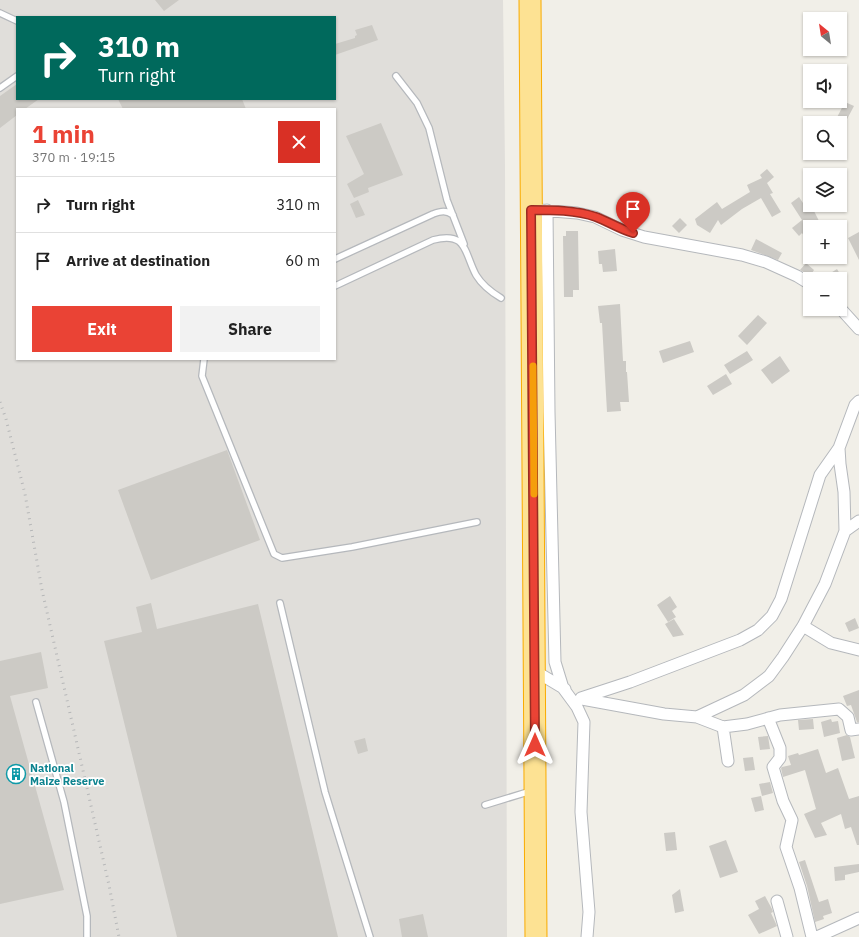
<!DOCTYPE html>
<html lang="en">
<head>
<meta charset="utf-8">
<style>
	body { margin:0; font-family:"IBM Plex Sans",sans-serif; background:#f2f2f2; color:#222; height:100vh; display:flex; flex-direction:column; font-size:15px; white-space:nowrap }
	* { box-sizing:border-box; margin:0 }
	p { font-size:13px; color:#767676 }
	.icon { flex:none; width:22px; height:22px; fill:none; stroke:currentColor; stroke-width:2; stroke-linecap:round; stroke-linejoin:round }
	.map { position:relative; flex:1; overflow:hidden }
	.drawer { position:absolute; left:16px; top:108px; width:320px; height:252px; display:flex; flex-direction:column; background:#fff; border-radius:0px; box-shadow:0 1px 3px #0004 }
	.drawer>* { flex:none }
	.hud { position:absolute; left:16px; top:16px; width:320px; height:84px; border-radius:0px; box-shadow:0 1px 3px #0004; background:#00695c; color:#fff; overflow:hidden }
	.needle { width:26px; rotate:330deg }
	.tools { position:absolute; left:803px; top:12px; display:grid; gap:8px }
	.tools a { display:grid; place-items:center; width:44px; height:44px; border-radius:0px; background:#fff; box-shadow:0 1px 3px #0004; font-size:20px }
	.pin { position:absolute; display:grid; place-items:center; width:34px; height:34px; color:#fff; margin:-41px -17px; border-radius:50% 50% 50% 0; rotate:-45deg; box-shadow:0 0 4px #0007 }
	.pin .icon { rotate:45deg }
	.me { position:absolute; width:44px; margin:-22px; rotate:0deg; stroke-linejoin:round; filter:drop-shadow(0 0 3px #0008) }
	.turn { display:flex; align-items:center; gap:14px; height:84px; padding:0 16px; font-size:18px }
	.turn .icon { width:52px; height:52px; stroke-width:2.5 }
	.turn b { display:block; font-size:28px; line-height:34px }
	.round { display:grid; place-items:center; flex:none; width:42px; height:42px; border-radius:0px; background:#f2f2f2 }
	.summary { display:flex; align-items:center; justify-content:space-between; height:68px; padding:0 16px }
	h1 { font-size:24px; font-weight:700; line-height:30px; color:#ea4335 }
	.action { display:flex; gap:8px; margin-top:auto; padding:8px 16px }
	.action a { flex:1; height:46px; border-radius:0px; background:#ea4335; color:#fff; font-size:16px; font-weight:700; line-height:46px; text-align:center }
	.action a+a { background:#f2f2f2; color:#222 }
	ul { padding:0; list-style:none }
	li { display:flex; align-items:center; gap:12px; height:56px; padding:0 16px; border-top:1px solid #e0e0e0 }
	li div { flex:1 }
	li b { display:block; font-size:15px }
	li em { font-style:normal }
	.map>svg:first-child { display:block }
	.industrial { fill:#e0deda; fill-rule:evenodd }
	.building { fill:#cccac5 }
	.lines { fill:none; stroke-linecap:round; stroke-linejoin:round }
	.lane-casing { stroke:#b5b8bc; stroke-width:8 }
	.street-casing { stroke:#b5b8bc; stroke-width:13 }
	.highway-casing { stroke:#f9ab00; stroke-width:23 }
	.lane { stroke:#fff; stroke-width:5.5 }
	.street { stroke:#fff; stroke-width:11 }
	.highway { stroke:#fde293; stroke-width:21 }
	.rail { stroke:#b6b7b8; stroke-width:3; stroke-dasharray:1 5; stroke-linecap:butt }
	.route-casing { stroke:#982c22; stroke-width:10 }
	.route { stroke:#ea4335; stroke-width:7 }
	.slow { stroke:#f59e0b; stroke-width:7 }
	.labels { text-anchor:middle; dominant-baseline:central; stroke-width:3.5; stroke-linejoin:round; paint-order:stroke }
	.culture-label { font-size:11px; font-weight:bold; fill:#0d838f; stroke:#fff; text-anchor:start }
</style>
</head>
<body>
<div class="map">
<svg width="859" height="937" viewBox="0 0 859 937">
	<rect width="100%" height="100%" fill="#f1efe8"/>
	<!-- industrial -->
	<path class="industrial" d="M 0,0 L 503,0 L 505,166 L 507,937 L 0,937 ZM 17,17 L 335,17 L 335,99 L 17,99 ZM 17,109 L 335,109 L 335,359 L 17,359 Z"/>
	<!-- building -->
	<path class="building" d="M 155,0 L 179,0 L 164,11 Z
		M 372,25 L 378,40 L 335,55 L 335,44 L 355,38 L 355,36 L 357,35 L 355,30 Z
		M 17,84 L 17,99 L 39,99 L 25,109 L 17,109 L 17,115 L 0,128 L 0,96 Z
		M 118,99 L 242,99 L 246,109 L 123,109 Z
		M 845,102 L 854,106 L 845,123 L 834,123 Z
		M 381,123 L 403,175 L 368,188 L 369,192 L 354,198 L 347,184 L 364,174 L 346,136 Z
		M 767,169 L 774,177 L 767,183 L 773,193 L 770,194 L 781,212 L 772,217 L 761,198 L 742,209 L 721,225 L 718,220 L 710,233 L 697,225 L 695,219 L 717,202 L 722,209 L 750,192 L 747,185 L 762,178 L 760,175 Z
		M 799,197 L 805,206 L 810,203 L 822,227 L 810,227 L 810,245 L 802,233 L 799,236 L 792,228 L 802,220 L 791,203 Z
		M 358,200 L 365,215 L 356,218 L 350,204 Z
		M 680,218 L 687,225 L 679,233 L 672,226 Z
		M 566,231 L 578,231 L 579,290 L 573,290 L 573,297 L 564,297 L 563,236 L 566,236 Z
		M 859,232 L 859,260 L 848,238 Z
		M 756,239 L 782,253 L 778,260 L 751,250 Z
		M 615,249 L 617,271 L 603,272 L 602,264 L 599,264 L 598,251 Z
		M 806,263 L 814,270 L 810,276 L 800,270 Z
		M 837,269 L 843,279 L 821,279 Z
		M 620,304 L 623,361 L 626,361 L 626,372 L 627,372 L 629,402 L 620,402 L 621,411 L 607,412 L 602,323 L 600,323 L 598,306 Z
		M 758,315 L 767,323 L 747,345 L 738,336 Z
		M 690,341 L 694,352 L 663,363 L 659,351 Z
		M 747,351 L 753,360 L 730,374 L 724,365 Z
		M 780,356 L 790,371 L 772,384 L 761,370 Z
		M 726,374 L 732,384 L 713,395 L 707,386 Z
		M 227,450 L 260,540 L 151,580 L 118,490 Z
		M 670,596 L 677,607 L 672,611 L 676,617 L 668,622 L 657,605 Z
		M 151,603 L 157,629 L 258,604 L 338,937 L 177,937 L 104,641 L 142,632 L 136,607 Z
		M 855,618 L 859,628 L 849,632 L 845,623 Z
		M 674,619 L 684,635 L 673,637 L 665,624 Z
		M 41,652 L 48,688 L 10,696 L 64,890 L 0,904 L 0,661 Z
		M 859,690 L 859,722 L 857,722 L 851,705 L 847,706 L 843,696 Z
		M 813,719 L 814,729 L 799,730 L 798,720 Z
		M 831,719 L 832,722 L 838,721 L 840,733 L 824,737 L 821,722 Z
		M 847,735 L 850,737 L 855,758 L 842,761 L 837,738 Z
		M 768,736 L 770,749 L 760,750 L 758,737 Z
		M 365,738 L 368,751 L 358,754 L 354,741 Z
		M 818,749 L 826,773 L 838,768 L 849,799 L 859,796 L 859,845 L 857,845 L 851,827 L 845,829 L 841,814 L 821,823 L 827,835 L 815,838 L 804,814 L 816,809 L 805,770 L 783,777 L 781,768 L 782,767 L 791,765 L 788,756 L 798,753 L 799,755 Z
		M 753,757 L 755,770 L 745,771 L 743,758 Z
		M 770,782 L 773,793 L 762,796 L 759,784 Z
		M 761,796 L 764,810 L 755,812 L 751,798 Z
		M 675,832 L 677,850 L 666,851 L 664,833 Z
		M 726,840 L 738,872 L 720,878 L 709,846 Z
		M 805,860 L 819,902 L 828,899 L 832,913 L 823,916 L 824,919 L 815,922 L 807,886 L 799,862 Z
		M 859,864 L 859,872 L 845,875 L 845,880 L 835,881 L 834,867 Z
		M 680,889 L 684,911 L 675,913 L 672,895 Z
		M 765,896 L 772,909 L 773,912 L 771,913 L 777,926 L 759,934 L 748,915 L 759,909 L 755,901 Z
		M 423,914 L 428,937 L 402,937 L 399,919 Z"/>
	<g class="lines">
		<!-- lane casing -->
		<g class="lane-casing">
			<path id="lane" d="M 0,13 L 17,21
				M 396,76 L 417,103 L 429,128 L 447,200 L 464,244
				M 0,88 L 17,76
				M 335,259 L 433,214 C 441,211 446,210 453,215
				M 335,286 L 433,240 C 467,231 464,252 476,275 C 482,285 491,292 501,298
				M 204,359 L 202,376 L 274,554 L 282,558 L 352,547 L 477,522
				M 280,603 L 325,792 L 370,937
				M 36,702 L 64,802 L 87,916 L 87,937
				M 485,805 L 531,791"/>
		</g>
		<!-- street casing -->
		<g class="street-casing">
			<path id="street" d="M 540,210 L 577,213 L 595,217 L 622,230 L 644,237 L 742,255 L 766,262 L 797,276 L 810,284
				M 547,210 L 549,412 L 555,662 L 563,688 L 577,707 L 584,722 L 581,812 L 589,912 L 587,937
				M 840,308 L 859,329
				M 845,531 L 859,521
				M 803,626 L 831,643 L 859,650
				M 535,671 L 565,689
				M 581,698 L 630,682 L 740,640 L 758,630 L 772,616 L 781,599 L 820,475 L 839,448
				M 582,699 L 664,714 L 697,717 L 723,727 L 747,724 L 780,715 L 839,709 L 848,717 L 851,730 L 859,729
				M 697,717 L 744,695 L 769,676 L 783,657 L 803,626 L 825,584 L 845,531 L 844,492 L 840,464 L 839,448 L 855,405 L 859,401
				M 768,718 L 780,748 L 780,758 L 773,767 L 783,801 L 792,820 L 786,847 L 800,888 L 812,937
				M 723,727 L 728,761
				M 777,901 L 787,937
				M 817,937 L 859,918"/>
		</g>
		<!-- highway casing -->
		<g class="highway-casing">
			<path id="highway" d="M 530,0 L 536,937"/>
		</g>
		<!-- lane -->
		<use href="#lane" class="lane"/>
		<!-- street -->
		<use href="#street" class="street"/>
		<!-- highway -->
		<use href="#highway" class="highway"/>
		<!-- rail -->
		<path class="rail" d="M 0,402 L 6,419 L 25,494 L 42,590 L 109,885 L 119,937"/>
	</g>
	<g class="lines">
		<!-- route casing -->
		<g class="route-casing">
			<path id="route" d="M 535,745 L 531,210 C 552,210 576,210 596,217 C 609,222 620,229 633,233"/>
		</g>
		<!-- route -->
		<use href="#route" class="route"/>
		<!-- slow -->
		<path class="slow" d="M 533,366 L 534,494"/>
	</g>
	<!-- icons -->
	<defs>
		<g id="building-ring" transform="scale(1)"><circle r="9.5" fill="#fff" stroke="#0f9aa8" stroke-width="1.5"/><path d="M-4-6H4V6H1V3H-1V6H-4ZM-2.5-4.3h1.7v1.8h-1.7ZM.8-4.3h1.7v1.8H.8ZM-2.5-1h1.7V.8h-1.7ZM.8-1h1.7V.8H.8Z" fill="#0f9aa8"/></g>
	</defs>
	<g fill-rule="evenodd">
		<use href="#building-ring" x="16" y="774"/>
	</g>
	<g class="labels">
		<!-- culture labels -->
		<g class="culture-label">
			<text x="30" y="768">National<tspan x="30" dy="13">Maize Reserve</tspan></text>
		</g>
	</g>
</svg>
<div class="tools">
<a><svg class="needle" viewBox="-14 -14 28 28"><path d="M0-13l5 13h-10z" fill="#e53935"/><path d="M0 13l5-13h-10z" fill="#767676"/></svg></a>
<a><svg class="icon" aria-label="sound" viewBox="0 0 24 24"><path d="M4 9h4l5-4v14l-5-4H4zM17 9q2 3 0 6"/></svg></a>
<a><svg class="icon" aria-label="search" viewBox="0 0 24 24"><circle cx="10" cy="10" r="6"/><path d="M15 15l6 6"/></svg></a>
<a><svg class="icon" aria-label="layers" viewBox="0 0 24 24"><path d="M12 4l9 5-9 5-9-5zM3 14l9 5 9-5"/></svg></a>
<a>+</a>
<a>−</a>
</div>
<div class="pin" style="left:633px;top:233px;background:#d93025"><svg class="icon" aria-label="arrive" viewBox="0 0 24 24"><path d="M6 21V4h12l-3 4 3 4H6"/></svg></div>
<svg class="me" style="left:535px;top:745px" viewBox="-20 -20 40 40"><path d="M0-17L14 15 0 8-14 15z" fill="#ea4335" stroke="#fff" stroke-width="4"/></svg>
<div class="hud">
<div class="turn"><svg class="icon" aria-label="right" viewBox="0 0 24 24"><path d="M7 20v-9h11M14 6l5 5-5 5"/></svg><div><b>310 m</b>Turn right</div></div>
</div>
<section class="drawer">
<div class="summary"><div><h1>1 min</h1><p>370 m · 19:15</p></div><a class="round" style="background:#d93025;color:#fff"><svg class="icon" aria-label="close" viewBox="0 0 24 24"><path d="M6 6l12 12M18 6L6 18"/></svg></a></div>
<ul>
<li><svg class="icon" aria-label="right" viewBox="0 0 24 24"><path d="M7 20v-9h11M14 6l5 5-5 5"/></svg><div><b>Turn right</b></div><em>310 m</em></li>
<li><svg class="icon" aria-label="arrive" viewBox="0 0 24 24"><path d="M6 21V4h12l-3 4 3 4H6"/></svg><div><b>Arrive at destination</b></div><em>60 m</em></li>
</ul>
<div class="action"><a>Exit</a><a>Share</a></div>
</section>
</div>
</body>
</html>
